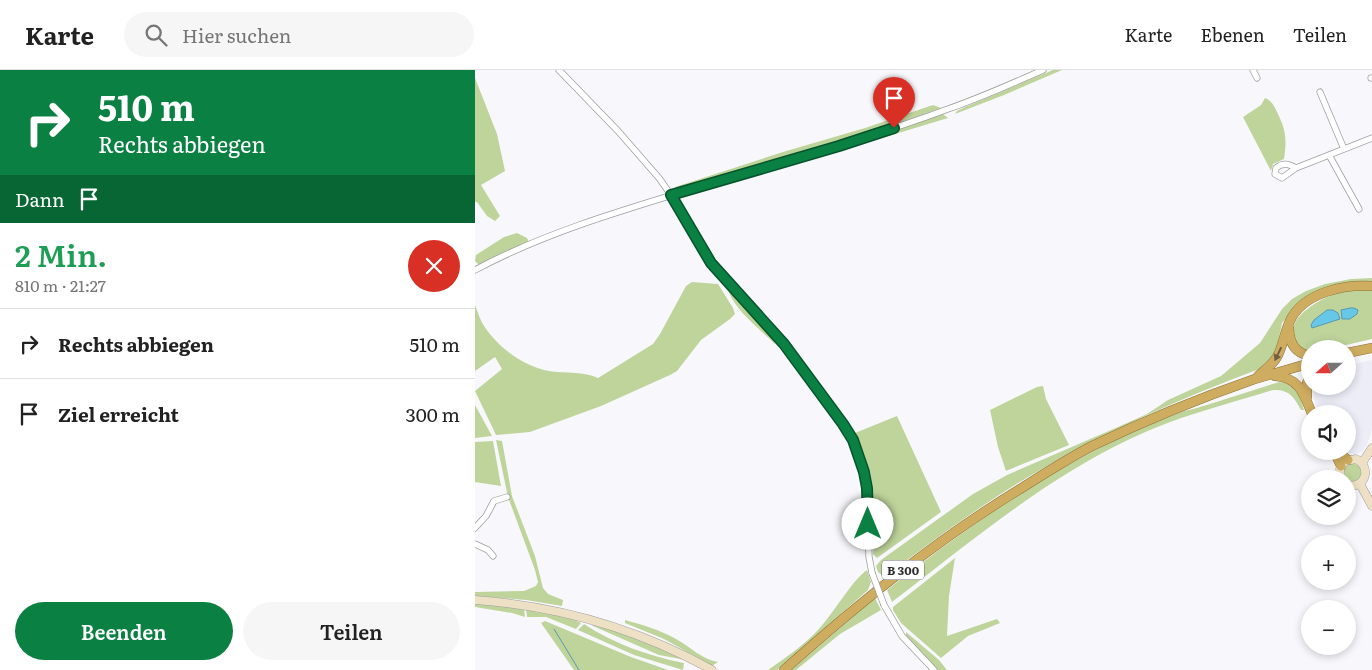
<!DOCTYPE html>
<html lang="de">
<head>
<meta charset="utf-8">
<style>
	body { margin:0; font-family:Literata,serif; background:#f6f6f6; color:#222; height:100vh; display:flex; flex-direction:column; font-size:19px; white-space:nowrap }
	* { box-sizing:border-box; margin:0 }
	p { font-size:16px; color:#767676 }
	.icon { flex:none; width:28px; height:28px; fill:none; stroke:currentColor; stroke-width:2; stroke-linecap:round; stroke-linejoin:round }
	.map { position:relative; flex:1; overflow:hidden }
	.sheet { display:flex; flex-direction:column; background:#fff; width:475px }
	.sheet>* { flex:none }
	.banner { background:#0b8043; color:#fff; overflow:hidden }
	.needle { width:32px; rotate:249deg }
	.controls { position:absolute; left:826px; top:270px; display:grid; gap:10px }
	.controls a { display:grid; place-items:center; width:55px; height:55px; border-radius:50%; background:#fff; box-shadow:0 2px 8px #0003; font-size:25px }
	.pin { position:absolute; display:grid; place-items:center; width:42px; height:42px; color:#fff; margin:-51px -21px; border-radius:50% 50% 50% 0; rotate:-45deg; box-shadow:0 0 5px #0007 }
	.pin .icon { rotate:45deg }
	.me { position:absolute; width:55px; margin:-28px; rotate:0deg; stroke-linejoin:round; filter:drop-shadow(0 0 4px #0008) }
	.turn { display:flex; align-items:center; gap:18px; height:105px; padding:0 15px; font-size:22px }
	.turn .icon { width:65px; height:65px; stroke-width:2.5 }
	.turn b { display:block; font-size:35px; line-height:42px }
	.then { display:flex; align-items:center; height:48px; padding:0 15px; background:#0003; gap:10px; font-size:19px }
	.round { display:grid; place-items:center; flex:none; width:52px; height:52px; border-radius:26px; background:#f6f6f6 }
	.head { display:flex; align-items:center; justify-content:space-between; height:85px; padding:0 15px }
	h1 { font-size:30px; font-weight:600; line-height:38px; color:#1e9e55 }
	.action { display:flex; gap:10px; margin-top:auto; padding:10px 15px }
	.action a { flex:1; height:58px; border-radius:30px; background:#0b8043; color:#fff; font-size:20px; font-weight:600; line-height:58px; text-align:center }
	.action a+a { background:#f6f6f6; color:#222 }
	ul { padding:0; list-style:none }
	li { display:flex; align-items:center; gap:15px; height:70px; padding:0 15px; border-top:1px solid #e0e0e0 }
	li div { flex:1 }
	li b { display:block; font-size:19px }
	li em { font-style:normal }
	header { display:flex; align-items:center; gap:30px; box-sizing:border-box; height:70px; padding:0 25px; background:#fff; border-bottom:1px solid #e0e0e0 }
	header strong { font-size:24px }
	nav { display:flex; gap:28px; margin-inline-start:auto; font-size:18px }
	.search { width:350px; height:45px; background:#f6f6f6; display:flex; align-items:center; gap:12px; box-sizing:border-box; padding:0 18px; border-radius:28px; color:#767676; font-size:19px }
	main { display:flex; flex:1; min-height:0 }
	.map>svg:first-child { display:block }
	.built { fill:#ededf8 }
	.green { fill:#bfd49b }
	.water { fill:#67c7e9; stroke:#5699b1 }
	.lines { fill:none; stroke-linecap:round; stroke-linejoin:round }
	.stream { stroke:#5699b1; stroke-width:1 }
	.minor-casing { stroke:#9f9ea2; stroke-width:7 }
	.secondary-casing { stroke:#9f9ea2; stroke-width:9 }
	.trunk-casing { stroke:#8e7236; stroke-width:10 }
	.minor { stroke:#fff; stroke-width:5.5 }
	.secondary { stroke:#ede0c4; stroke-width:8 }
	.trunk { stroke:#ceac60; stroke-width:9 }
	.minor-bridge-casing { stroke:#9f9ea2; stroke-width:7; stroke-linecap:butt }
	.minor-bridge { stroke:#fff; stroke-width:5.5 }
	.oneway { fill:#6d6043 }
	.route-casing { stroke:#07532c; stroke-width:12 }
	.route { stroke:#0b8043; stroke-width:9 }
	.labels { text-anchor:middle; dominant-baseline:central; stroke-width:4.5; stroke-linejoin:round; paint-order:stroke }
	.shield { fill:#fff; stroke:#6c6c6d; stroke-width:1 }
	.shield-label { font-size:12px; font-weight:bold; fill:#2d2d2f }
</style>
</head>
<body>
<header>
<strong>Karte</strong>
<div class="search"><svg class="icon" aria-label="search" viewBox="0 0 24 24"><circle cx="10" cy="10" r="6"/><path d="M15 15l6 6"/></svg>Hier suchen</div>
<nav><a>Karte</a><a>Ebenen</a><a>Teilen</a></nav>
</header>
<main>
<section class="sheet">
<div class="banner">
<div class="turn"><svg class="icon" aria-label="right" viewBox="0 0 24 24"><path d="M7 20v-9h11M14 6l5 5-5 5"/></svg><div><b>510 m</b>Rechts abbiegen</div></div>
<div class="then">Dann<svg class="icon" aria-label="arrive" viewBox="0 0 24 24"><path d="M6 21V4h12l-3 4 3 4H6"/></svg></div>
</div>
<div class="head"><div><h1>2 Min.</h1><p>810 m · 21:27</p></div><a class="round" style="background:#d93025;color:#fff"><svg class="icon" aria-label="close" viewBox="0 0 24 24"><path d="M6 6l12 12M18 6L6 18"/></svg></a></div>
<ul>
<li><svg class="icon" aria-label="right" viewBox="0 0 24 24"><path d="M7 20v-9h11M14 6l5 5-5 5"/></svg><div><b>Rechts abbiegen</b></div><em>510 m</em></li>
<li><svg class="icon" aria-label="arrive" viewBox="0 0 24 24"><path d="M6 21V4h12l-3 4 3 4H6"/></svg><div><b>Ziel erreicht</b></div><em>300 m</em></li>
</ul>
<div class="action"><a>Beenden</a><a>Teilen</a></div>
</section>
<div class="map">
<svg width="897" height="600" viewBox="0 0 897 600">
	<rect width="100%" height="100%" fill="#f8f8fc"/>
	<!-- built -->
	<path class="built" d="M 897,290 L 897,359 L 892,375 L 887,382 L 880,385 L 868,381 L 872,381 L 872,344 L 844,344 L 838,324 L 837,316 L 872,316 L 873,295 Z"/>
	<!-- green -->
	<path class="green" d="M 578,0 L 587,0 L 529,25 L 480,44 L 482,41 L 490,37 Z
		M 0,8 L 22,64 L 30,101 L 6,115 L 25,146 L 20,151 L 12,146 L 2,132 L 0,132 Z
		M 790,28 C 797,31 799,36 802,42 C 811,60 812,69 809,89 L 798,94 L 796,101 L 768,47 L 786,35 Z
		M 458,35 L 466,38 L 419,55 L 205,121 L 200,117 L 308,82 L 390,58 Z
		M 468,44 L 473,48 L 328,92 L 288,101 Z
		M 42,163 L 52,168 L 54,172 L 4,195 L 0,191 L 1,185 L 29,167 Z
		M 897,208 L 897,212 L 884,211 L 865,214 L 834,225 L 820,237 L 807,253 L 802,277 L 795,290 L 787,298 C 706,328 627,363 553,407 C 503,437 456,472 409,507 L 403,502 L 401,496 L 406,490 L 498,424 L 532,405 L 643,357 L 672,344 L 693,330 L 746,306 L 785,273 L 807,239 L 817,229 L 831,221 L 850,214 L 876,209 Z
		M 217,212 L 243,214 L 258,238 L 260,244 L 255,249 L 226,270 L 202,301 L 195,305 L 126,336 L 55,362 L 21,365 L 0,321 L 27,299 L 20,287 L 0,301 L 0,235 C 3,242 5,250 9,256 C 25,280 53,300 82,302 C 96,303 110,302 123,308 L 178,274 L 185,264 L 211,216 Z
		M 253,219 L 293,263 L 301,275 C 286,260 258,239 253,219 Z
		M 892,219 L 897,220 L 897,269 L 854,279 L 835,279 L 835,281 L 826,279 C 824,275 819,269 818,265 C 814,245 849,227 864,222 C 873,220 883,220 892,219 Z
		M 804,312 C 821,313 825,326 829,340 L 826,340 C 819,327 814,319 798,320 C 750,335 700,347 655,369 C 568,410 493,474 417,532 L 412,520 C 501,450 596,383 703,343 C 710,340 717,340 725,337 C 751,329 778,320 804,312 Z
		M 568,316 L 571,329 L 594,375 L 531,401 L 523,377 L 515,340 L 562,317 Z
		M 0,335 L 17,366 L 0,368 Z
		M 422,346 L 466,442 L 402,488 L 398,484 L 398,418 L 395,401 L 380,363 Z
		M 21,370 L 27,371 L 37,426 L 60,486 L 68,518 L 73,524 L 88,530 L 87,536 L 51,530 L 0,526 L 0,522 L 49,521 L 61,516 L 63,512 L 60,500 L 33,427 Z
		M 18,371 L 26,416 L 0,412 L 0,372 Z
		M 875,393 L 884,395 L 887,404 C 884,411 880,413 873,411 L 872,409 L 869,409 L 868,400 Z
		M 480,488 L 474,526 L 472,566 L 522,549 L 525,553 L 493,566 L 466,588 L 426,553 L 418,540 L 418,537 Z
		M 392,500 L 396,512 L 393,520 L 302,600 L 293,600 C 310,588 328,576 342,561 C 356,547 378,509 392,500 Z
		M 400,528 L 406,540 L 365,564 L 321,600 L 316,600 Z
		M 0,533 L 49,538 L 50,547 L 37,543 L 0,537 Z
		M 51,538 L 96,548 L 106,553 L 101,559 L 71,547 L 52,547 Z
		M 111,550 L 161,565 L 211,590 L 184,585 L 118,556 Z
		M 150,550 C 168,555 185,560 201,569 C 216,577 226,589 243,592 L 237,596 L 189,569 L 150,553 Z
		M 70,551 L 156,587 L 193,600 L 99,600 L 66,553 Z
		M 109,554 C 139,574 174,586 209,593 L 208,600 L 159,585 L 103,560 Z
		M 431,562 L 464,590 L 472,600 L 463,600 L 456,595 L 431,566 Z"/>
	<!-- water -->
	<path class="water" d="M 875,238 L 879,238 L 883,240 L 882,244 L 875,249 L 867,249 L 866,240 Z
		M 852,240 L 858,240 L 863,243 L 865,249 L 837,258 L 836,255 L 839,250 Z"/>
	<g class="lines">
		<!-- stream -->
		<path class="stream" d="M 79,559 L 104,600"/>
		<!-- minor casing -->
		<g class="minor-casing">
			<path id="minor" d="M 84,0 L 143,61 L 184,108 L 196,125 L 236,193 L 309,274 L 368,354 L 378,370 L 389,402 L 392,418 L 394,487 L 397,503
				M 778,0 L 782,8
				M 896,8 L 897,8
				M 845,22 L 869,79
				M 854,85 L 884,139
				M 821,98 C 814,94 808,92 801,98 L 800,104 L 807,108 L 821,98 L 897,68
				M 0,200 C 73,161 155,138 234,114 C 314,90 395,68 473,39 C 505,28 536,14 568,0
				M 0,458 L 11,446 L 19,431 L 32,427
				M 0,474 L 13,480 L 18,486
				M 409,535 L 427,566 L 459,600"/>
		</g>
		<!-- secondary casing -->
		<g class="secondary-casing">
			<path id="secondary" d="M 887,393 L 897,378
				M 866,409 L 865,399 L 870,391 L 881,389 C 897,396 891,420 872,415
				M 885,414 L 897,436
				M 0,530 C 85,536 162,558 237,600"/>
		</g>
		<!-- trunk casing -->
		<g class="trunk-casing">
			<path id="trunk" d="M 814,258 C 814,273 820,283 835,286
				M 872,283 L 897,278
				M 783,306 C 790,300 797,295 802,287 C 809,275 809,260 817,247 C 832,222 870,214 897,216
				M 800,306 C 824,307 829,324 837,344
				M 832,327 L 832,313 L 835,304
				M 859,381 L 866,396
				M 862,381 L 873,390
				M 309,600 C 383,534 460,471 545,419 C 569,404 592,389 617,376 C 669,351 722,329 777,310 C 796,304 816,299 835,293"/>
		</g>
		<!-- minor -->
		<use href="#minor" class="minor"/>
		<!-- secondary -->
		<use href="#secondary" class="secondary"/>
		<!-- trunk -->
		<use href="#trunk" class="trunk"/>
		<!-- minor-bridge casing -->
		<g class="minor-bridge-casing">
			<path id="minor-bridge" d="M 397,503 L 409,535"/>
		</g>
		<!-- minor-bridge -->
		<use href="#minor-bridge" class="minor-bridge"/>
	</g>
	<!-- one-way arrows -->
	<defs><path id="oneway-solid" d="M-6-.8H1V-3.2L6.5 0L1 3.2V.8H-6Z" transform="scale(1.25)"/></defs>
	<use class="oneway" href="#oneway-solid" transform="translate(803 284) rotate(116)"/>
	<g class="lines">
		<!-- route casing -->
		<g class="route-casing">
			<path id="route" d="M 393,454 L 392,418 L 389,402 L 378,370 L 368,354 L 309,274 L 236,193 L 196,125 L 364,76 L 419,58"/>
		</g>
		<!-- route -->
		<use href="#route" class="route"/>
	</g>
	<g class="labels">
		<!-- shield labels -->
		<rect class="shield" x="407" y="490.5" width="42" height="19" rx="4"/>
		<g class="shield-label">
			<text x="428" y="500">B 300</text>
		</g>
	</g>
</svg>
<div class="controls">
<a><svg class="needle" viewBox="-14 -14 28 28"><path d="M0-13l5 13h-10z" fill="#e53935"/><path d="M0 13l5-13h-10z" fill="#767676"/></svg></a>
<a><svg class="icon" aria-label="sound" viewBox="0 0 24 24"><path d="M4 9h4l5-4v14l-5-4H4zM17 9q2 3 0 6"/></svg></a>
<a><svg class="icon" aria-label="layers" viewBox="0 0 24 24"><path d="M12 4l9 5-9 5-9-5zM3 14l9 5 9-5"/></svg></a>
<a>+</a>
<a>−</a>
</div>
<div class="pin" style="left:419px;top:58px;background:#d93025"><svg class="icon" aria-label="arrive" viewBox="0 0 24 24"><path d="M6 21V4h12l-3 4 3 4H6"/></svg></div>
<svg class="me" style="left:393px;top:454px" viewBox="-20 -20 40 40"><circle r="19" fill="#fff"/><path d="M0-13L10 11 0 6-10 11z" fill="#0b8043"/></svg>
</div>
</main>
</body>
</html>
